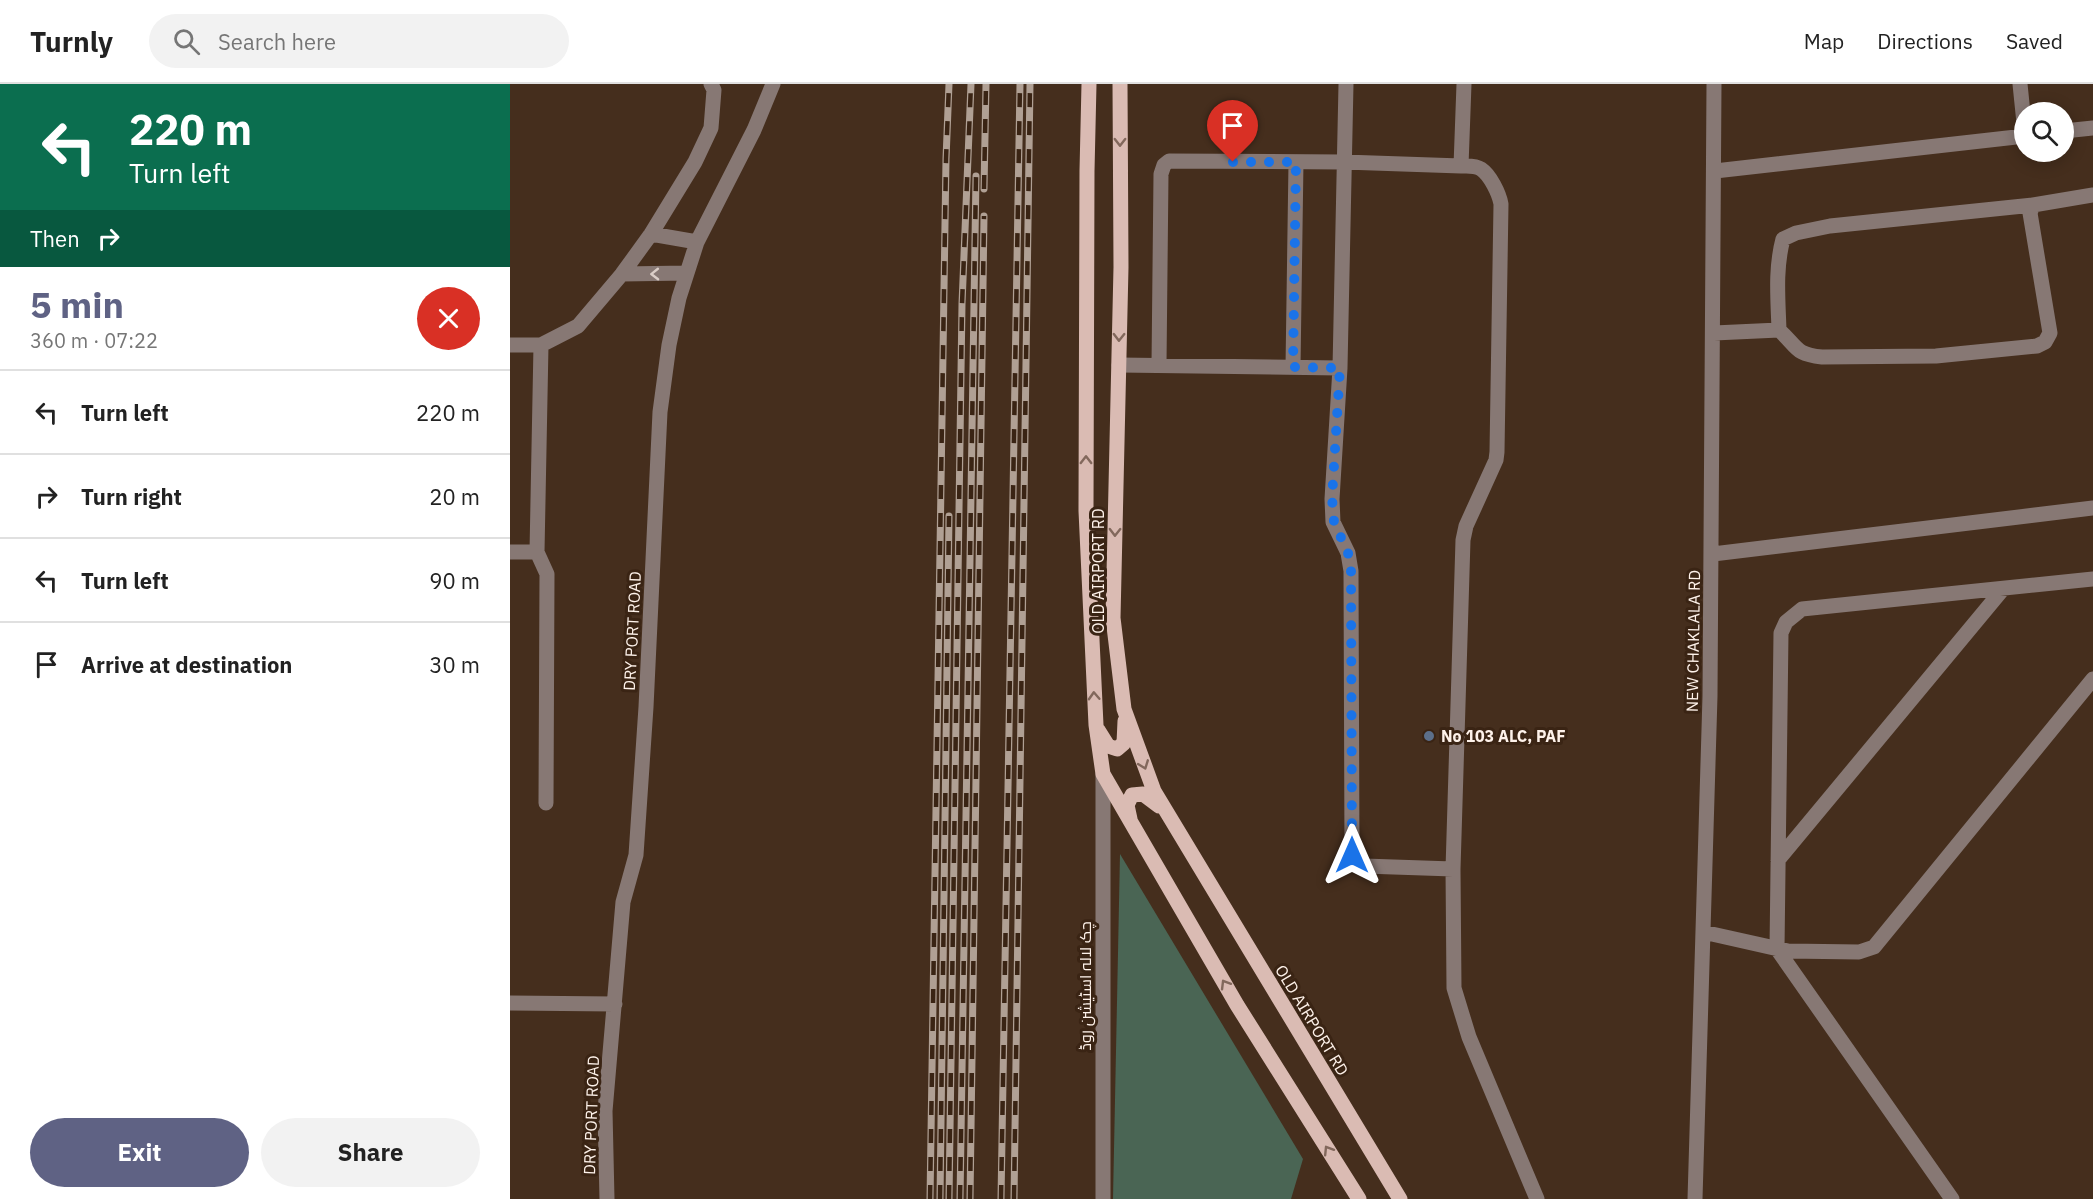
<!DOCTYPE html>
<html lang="en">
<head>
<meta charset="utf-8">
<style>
	body { margin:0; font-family:"IBM Plex Sans",Cairo,sans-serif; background:#f2f2f2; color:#222; height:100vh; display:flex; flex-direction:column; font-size:22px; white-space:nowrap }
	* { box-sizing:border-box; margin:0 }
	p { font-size:20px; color:#767676 }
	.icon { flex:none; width:33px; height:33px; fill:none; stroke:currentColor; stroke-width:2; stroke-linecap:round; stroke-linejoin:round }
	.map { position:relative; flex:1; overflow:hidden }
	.details { display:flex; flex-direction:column; background:#fff; width:510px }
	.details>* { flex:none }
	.banner { background:#0b6e4f; color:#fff; overflow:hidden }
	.controls { position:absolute; left:1504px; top:18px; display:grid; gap:12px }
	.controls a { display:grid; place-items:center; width:60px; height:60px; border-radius:50%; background:#fff; box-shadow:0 3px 15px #0003; font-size:30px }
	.pin { position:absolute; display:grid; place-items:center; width:51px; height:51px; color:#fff; margin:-62px -26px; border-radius:50% 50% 50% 0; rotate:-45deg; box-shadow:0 0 6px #0007 }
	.pin .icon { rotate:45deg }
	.me { position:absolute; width:66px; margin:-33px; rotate:0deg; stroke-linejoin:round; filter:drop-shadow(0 0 4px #0008) }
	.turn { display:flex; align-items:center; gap:21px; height:126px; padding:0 30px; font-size:27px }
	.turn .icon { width:78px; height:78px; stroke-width:2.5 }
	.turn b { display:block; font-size:42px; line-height:51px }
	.then { display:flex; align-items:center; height:57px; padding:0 30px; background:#0003; gap:12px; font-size:22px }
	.round { display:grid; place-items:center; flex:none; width:63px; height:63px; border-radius:32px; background:#f2f2f2 }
	.headline { display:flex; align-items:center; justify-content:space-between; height:102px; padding:0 30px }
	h1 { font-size:36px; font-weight:700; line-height:45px; color:#5f6284 }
	.primary-button { display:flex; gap:12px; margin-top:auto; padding:12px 30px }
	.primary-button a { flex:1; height:69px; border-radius:36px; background:#5f6284; color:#fff; font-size:24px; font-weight:700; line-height:69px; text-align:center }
	.primary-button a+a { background:#f2f2f2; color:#222 }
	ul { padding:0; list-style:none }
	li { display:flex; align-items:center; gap:18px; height:84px; padding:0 30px; border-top:2px solid #e0e0e0 }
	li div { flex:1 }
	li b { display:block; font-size:22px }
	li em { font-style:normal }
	header { display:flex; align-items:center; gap:36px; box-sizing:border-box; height:84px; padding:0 30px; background:#fff; border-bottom:2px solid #e0e0e0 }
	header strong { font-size:28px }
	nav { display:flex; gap:33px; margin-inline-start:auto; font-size:21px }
	.search { width:420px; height:54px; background:#f2f2f2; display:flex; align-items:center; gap:15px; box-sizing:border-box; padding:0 21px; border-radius:33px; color:#767676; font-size:22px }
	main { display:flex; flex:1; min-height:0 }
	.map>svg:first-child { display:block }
	.green { fill:#4a6554 }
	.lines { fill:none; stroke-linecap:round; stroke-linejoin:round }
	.minor { stroke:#877874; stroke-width:15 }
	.major { stroke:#dabbb3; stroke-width:15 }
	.rail-casing { stroke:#b0a094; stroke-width:7 }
	.rail { stroke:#3a2414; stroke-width:4.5; stroke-dasharray:14; stroke-linecap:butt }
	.oneway { stroke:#82685c }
	.oneway2 { stroke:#dacdc7 }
	.route { stroke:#1a73e8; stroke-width:10; stroke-dasharray:0 18 }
	.service-dot { fill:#5c6f8a; stroke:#3a2414; stroke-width:2 }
	.labels { text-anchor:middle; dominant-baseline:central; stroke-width:6; stroke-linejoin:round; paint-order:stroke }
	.street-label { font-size:16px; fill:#fef2ea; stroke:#3a2414 }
	.poi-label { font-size:16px; font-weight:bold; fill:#fef2ea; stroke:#3a2414; text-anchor:start }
</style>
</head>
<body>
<header>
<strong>Turnly</strong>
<div class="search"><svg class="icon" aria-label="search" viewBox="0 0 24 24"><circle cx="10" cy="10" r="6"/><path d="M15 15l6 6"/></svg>Search here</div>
<nav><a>Map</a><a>Directions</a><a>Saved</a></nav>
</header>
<main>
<section class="details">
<div class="banner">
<div class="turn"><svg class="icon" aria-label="left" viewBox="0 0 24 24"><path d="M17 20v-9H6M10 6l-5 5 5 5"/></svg><div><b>220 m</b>Turn left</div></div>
<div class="then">Then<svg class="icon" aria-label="right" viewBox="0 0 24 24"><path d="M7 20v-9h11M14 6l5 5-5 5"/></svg></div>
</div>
<div class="headline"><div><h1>5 min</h1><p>360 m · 07:22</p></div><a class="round" style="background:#d93025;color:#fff"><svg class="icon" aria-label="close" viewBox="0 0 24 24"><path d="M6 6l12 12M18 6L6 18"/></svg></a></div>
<ul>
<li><svg class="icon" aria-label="left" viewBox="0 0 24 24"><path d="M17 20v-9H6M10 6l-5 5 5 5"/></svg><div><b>Turn left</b></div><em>220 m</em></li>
<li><svg class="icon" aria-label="right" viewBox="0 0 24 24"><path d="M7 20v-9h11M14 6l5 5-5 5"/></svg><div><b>Turn right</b></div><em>20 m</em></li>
<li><svg class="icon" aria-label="left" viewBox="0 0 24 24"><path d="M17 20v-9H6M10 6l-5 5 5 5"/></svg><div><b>Turn left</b></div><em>90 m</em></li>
<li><svg class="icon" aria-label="arrive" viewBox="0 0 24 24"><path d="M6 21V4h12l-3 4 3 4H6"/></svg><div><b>Arrive at destination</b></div><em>30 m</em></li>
</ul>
<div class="primary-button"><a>Exit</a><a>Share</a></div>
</section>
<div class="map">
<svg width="1583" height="1115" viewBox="0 0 1583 1115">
	<rect width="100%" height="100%" fill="#452e1d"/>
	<!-- green -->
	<path class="green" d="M 610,770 L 793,1075 L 781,1115 L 603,1115 Z"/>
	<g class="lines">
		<!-- minor -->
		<path class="minor" d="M 1510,0 L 1515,49
			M 1554,47 L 1583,44
			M 1205,87 L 1515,52
			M 141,150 L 187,158
			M 112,190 L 177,189
			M 1269,246 C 1268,215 1265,185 1273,155 L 1286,149 L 1320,142 L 1523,121
			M 1204,249 L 1269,246 C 1288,263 1284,270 1312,273 L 1426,272 L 1527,262 L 1535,258 L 1540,249 L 1520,129 L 1523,121 L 1583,111
			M 0,261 L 31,261 L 68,242 L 112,190 L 141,150 L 185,78 L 201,44 L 204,6 L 201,0
			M 31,261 L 27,468 L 37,490 L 36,719
			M 609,281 L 830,284 L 836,0
			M 649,281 L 651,90 L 654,81 L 659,77 L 834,78 L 951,82 L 954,0
			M 783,283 L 786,78
			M 830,284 L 822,415 L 823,438 L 838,469 L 841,487 L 842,772 L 846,780 L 854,782 L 943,785 L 944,904 L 959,953 L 1027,1115
			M 0,468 L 27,468
			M 1203,470 L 1583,424
			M 1268,776 L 1493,505
			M 943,785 L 953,456 L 956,442 L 986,376 L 987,368 L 991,120 C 989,109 980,91 971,85 C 965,81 957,82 951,82
			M 1193,848 L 1278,867 L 1349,868 L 1364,863 L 1583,595
			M 0,919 L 105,920
			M 97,1115 L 95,1027 L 113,818 L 126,771 L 136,623 L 150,328 L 159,261 L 169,214 L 187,158 L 244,46 L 263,0
			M 593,1115 L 593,690
			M 1185,1115 L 1200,612 L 1204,0
			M 1442,1115 L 1267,865 L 1271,549 L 1276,538 L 1292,525 L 1583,495"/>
		<!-- major -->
		<path class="major" d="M 579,0 L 577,87 L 576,427 L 586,641 L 593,690 L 727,921 L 849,1115
			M 610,0 L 611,183 L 603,534 L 614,625 L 644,707 L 890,1115
			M 588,646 L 598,662 L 607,665 L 614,659 L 615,637
			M 620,735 L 617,721 L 622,711 L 633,710 L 649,722"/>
		<!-- rail casing -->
		<g class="rail-casing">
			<path id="rail" d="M 474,105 L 476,0
				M 420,1115 L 436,75 L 439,0
				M 430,1115 L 439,432
				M 439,1115 L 452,220 L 461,0
				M 450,1115 L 466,92
				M 460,1115 L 474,132
				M 491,1115 L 510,0
				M 504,1115 L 520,0"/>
		</g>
		<!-- rail -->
		<use href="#rail" class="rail"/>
	</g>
	<!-- one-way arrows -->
	<defs><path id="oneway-chevron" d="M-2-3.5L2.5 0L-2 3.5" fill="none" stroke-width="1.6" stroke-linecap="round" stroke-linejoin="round" transform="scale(1.5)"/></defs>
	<g class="oneway">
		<use href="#oneway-chevron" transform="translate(610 58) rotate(90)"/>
		<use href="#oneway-chevron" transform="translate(609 253) rotate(91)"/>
		<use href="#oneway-chevron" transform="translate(576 376) rotate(-90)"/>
		<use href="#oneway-chevron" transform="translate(605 448) rotate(91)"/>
		<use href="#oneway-chevron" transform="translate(584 612) rotate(-93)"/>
		<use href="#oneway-chevron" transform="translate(634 681) rotate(69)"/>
		<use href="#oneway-chevron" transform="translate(715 900) rotate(-121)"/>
		<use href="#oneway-chevron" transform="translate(818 1066) rotate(-122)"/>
	</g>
	<use class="oneway2" href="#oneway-chevron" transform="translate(145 190) rotate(179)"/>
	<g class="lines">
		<!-- route -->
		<path class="route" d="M 723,78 L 786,78 L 783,283 L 830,284 L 822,414 L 824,438 L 838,469 L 841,487 L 842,771"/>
	</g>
	<!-- markers -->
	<circle class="service-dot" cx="919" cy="652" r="6"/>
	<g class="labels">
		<!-- street labels -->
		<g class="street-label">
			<text transform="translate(588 487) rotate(-90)">OLD AIRPORT RD</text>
			<text transform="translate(122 547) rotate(-87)">DRY PORT ROAD</text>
			<text transform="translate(1183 557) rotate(-89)">NEW CHAKLALA RD</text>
			<text transform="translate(575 902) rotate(-90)">چک لالہ اسٹیشن روڈ</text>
			<text transform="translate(802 936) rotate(59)">OLD AIRPORT RD</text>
			<text transform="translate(81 1031) rotate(-88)">DRY PORT ROAD</text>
		</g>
		<!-- poi labels -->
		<g class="poi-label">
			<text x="931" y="652">No 103 ALC, PAF</text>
		</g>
	</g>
</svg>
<div class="controls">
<a><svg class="icon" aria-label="search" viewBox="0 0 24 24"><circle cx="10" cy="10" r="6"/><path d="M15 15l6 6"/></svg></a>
</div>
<div class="pin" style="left:723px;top:78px;background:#d93025"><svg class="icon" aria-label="arrive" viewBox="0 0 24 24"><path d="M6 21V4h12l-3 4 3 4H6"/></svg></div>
<svg class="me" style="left:842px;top:771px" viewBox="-20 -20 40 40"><path d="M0-17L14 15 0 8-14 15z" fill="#1a73e8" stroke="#fff" stroke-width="4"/></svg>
</div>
</main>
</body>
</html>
